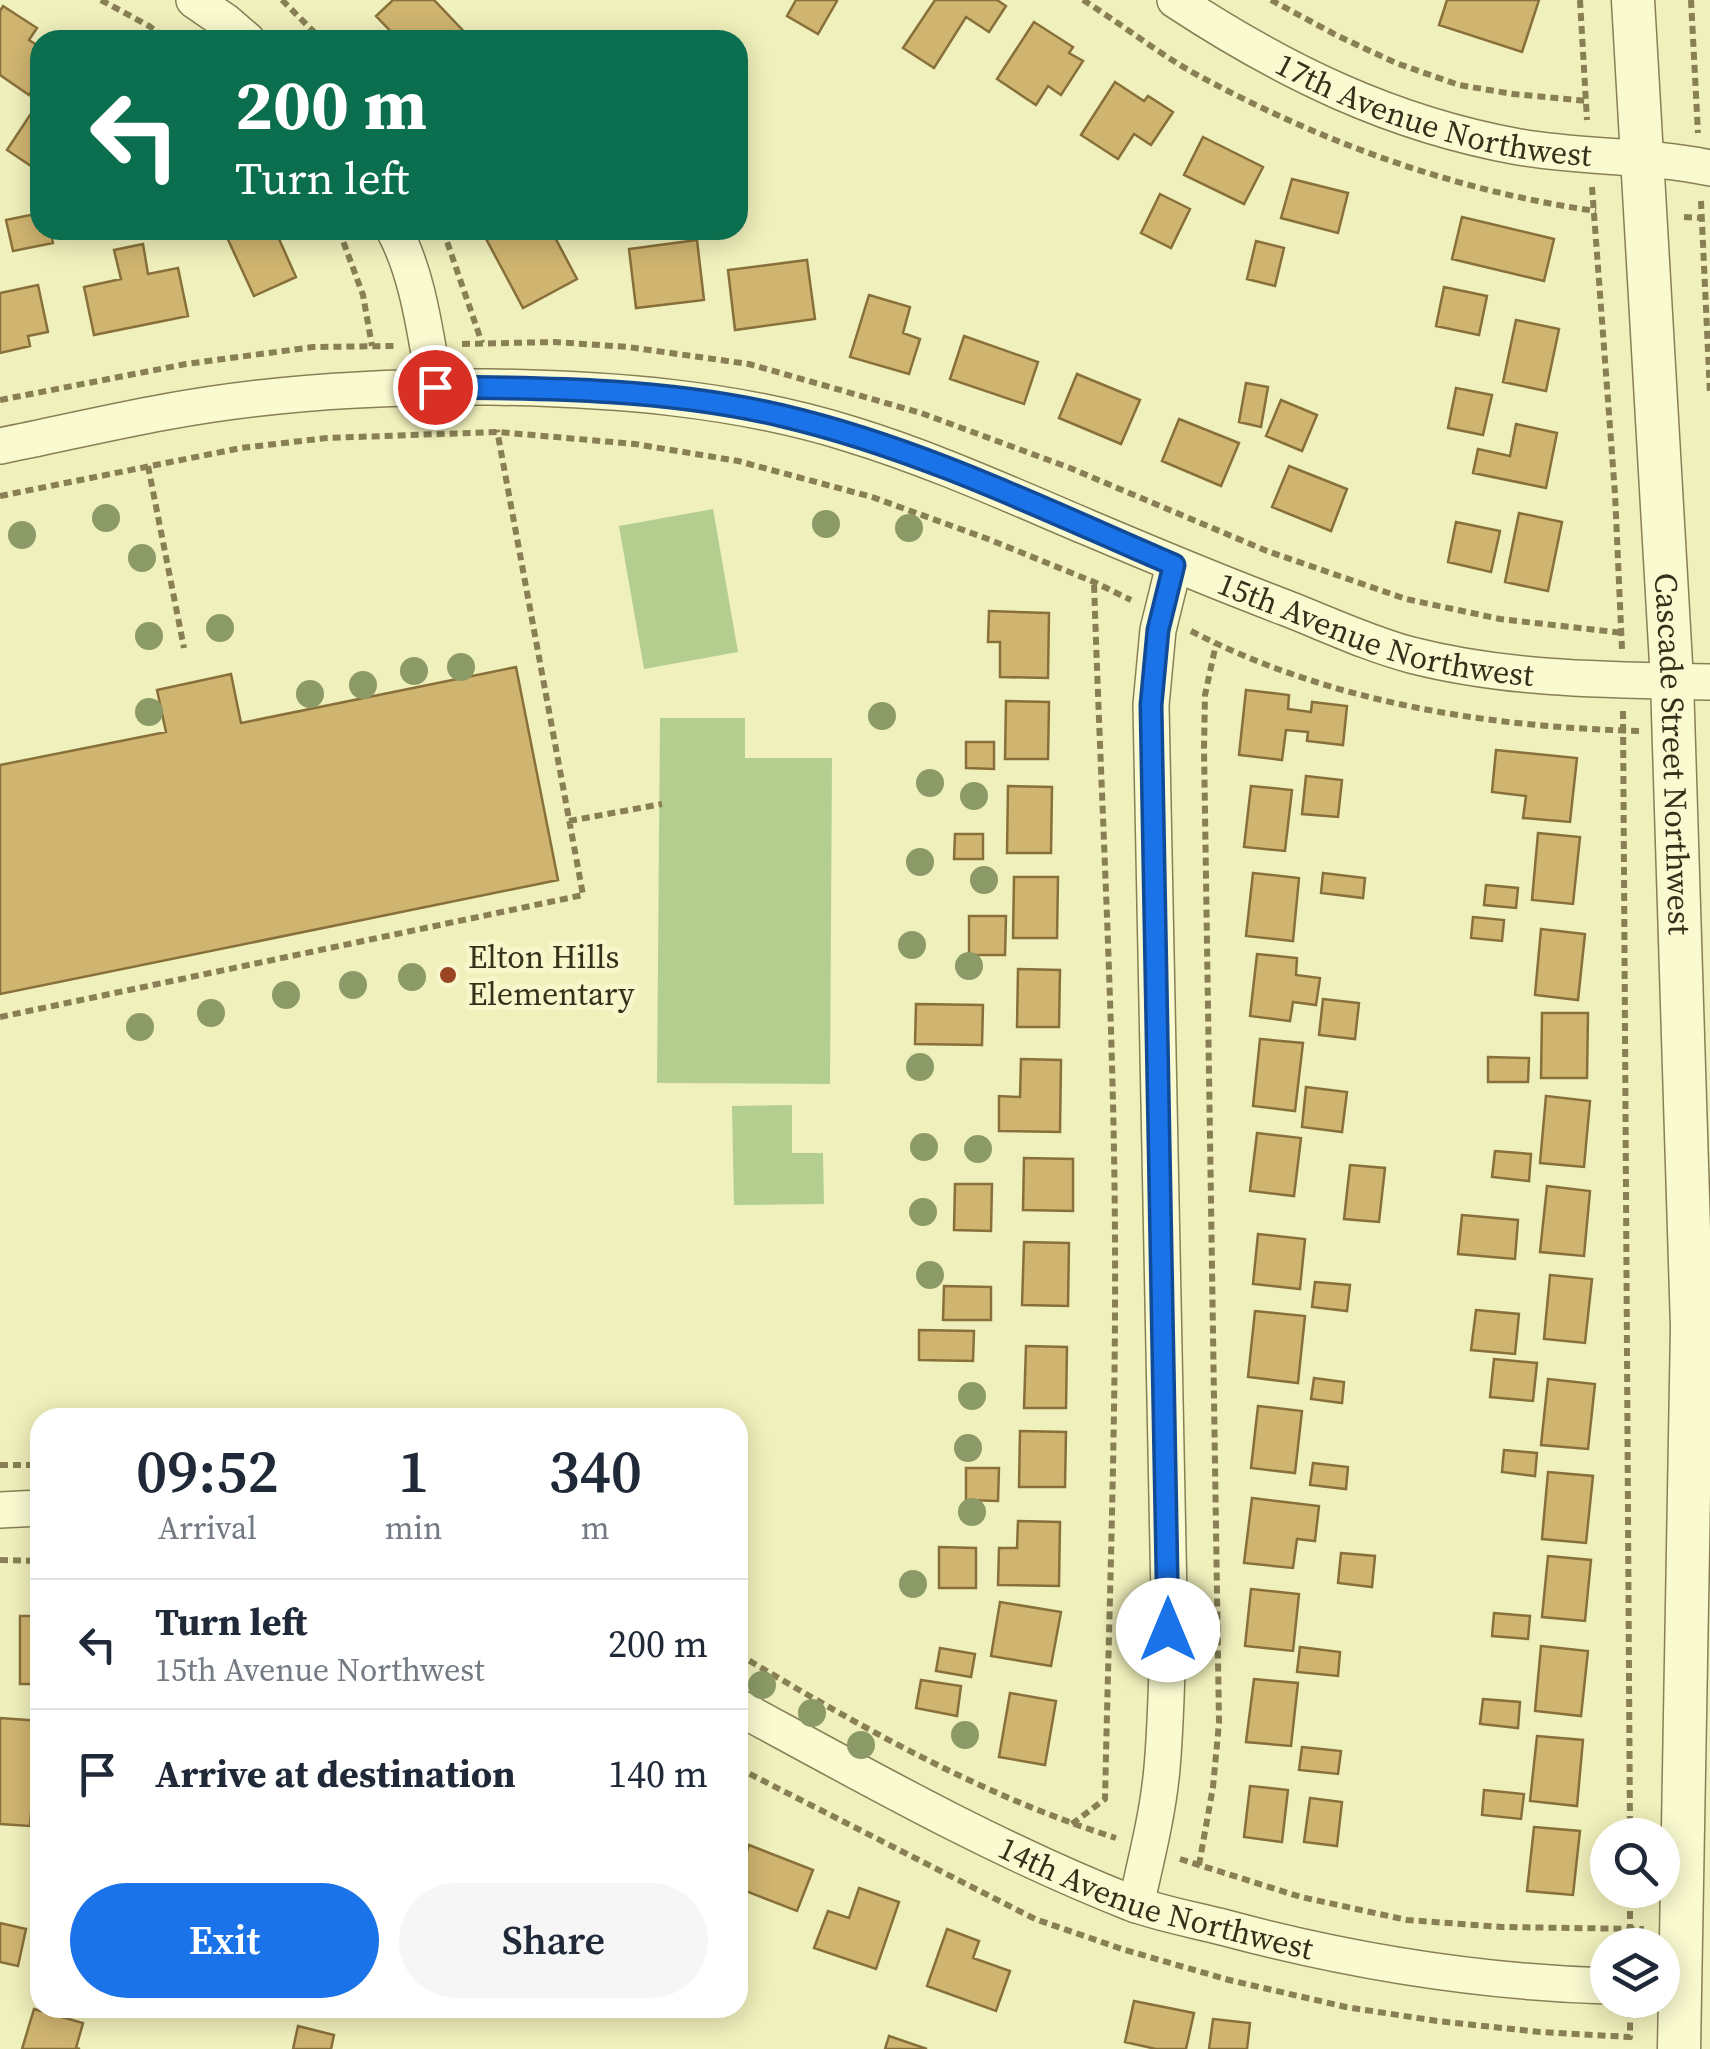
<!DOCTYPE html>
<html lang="en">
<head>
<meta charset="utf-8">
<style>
	body { margin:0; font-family:"Source Serif 4",serif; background:#f6f6f7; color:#1f2937; height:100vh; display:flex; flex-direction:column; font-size:38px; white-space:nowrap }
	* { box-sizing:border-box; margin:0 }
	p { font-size:32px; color:#747a83 }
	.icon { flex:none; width:55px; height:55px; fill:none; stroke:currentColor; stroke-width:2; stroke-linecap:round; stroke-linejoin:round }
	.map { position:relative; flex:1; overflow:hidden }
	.panel { position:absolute; left:30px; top:1408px; width:718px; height:610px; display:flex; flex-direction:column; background:#fff; border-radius:30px; box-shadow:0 5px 25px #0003 }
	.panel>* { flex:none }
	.banner { position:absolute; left:30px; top:30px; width:718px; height:210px; border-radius:30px; box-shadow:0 5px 25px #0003; background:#0b6e4f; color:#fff; overflow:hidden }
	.tools { position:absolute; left:1590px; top:1818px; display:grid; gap:20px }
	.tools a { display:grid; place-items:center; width:90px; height:90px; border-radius:50%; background:#fff; box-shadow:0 5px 25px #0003; font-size:50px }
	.pin { position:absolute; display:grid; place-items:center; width:85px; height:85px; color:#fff; margin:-42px; border:5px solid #fff; border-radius:50%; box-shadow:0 2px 10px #0007 }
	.me { position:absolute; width:110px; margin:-55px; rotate:0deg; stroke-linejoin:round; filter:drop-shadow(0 0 8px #0008) }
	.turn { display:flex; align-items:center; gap:35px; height:210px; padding:0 40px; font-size:45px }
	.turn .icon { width:130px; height:130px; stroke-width:2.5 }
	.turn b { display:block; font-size:70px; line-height:85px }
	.eta { display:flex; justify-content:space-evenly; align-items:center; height:170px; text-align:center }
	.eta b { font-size:60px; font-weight:600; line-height:70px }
	.button { display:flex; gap:20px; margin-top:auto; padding:20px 40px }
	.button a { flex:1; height:115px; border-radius:60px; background:#1a73e8; color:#fff; font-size:40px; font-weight:600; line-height:115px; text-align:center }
	.button a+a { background:#f6f6f7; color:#1f2937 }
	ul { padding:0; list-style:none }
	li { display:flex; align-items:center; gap:30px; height:130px; padding:0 40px; border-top:2px solid #e0e1e3 }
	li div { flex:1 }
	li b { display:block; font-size:38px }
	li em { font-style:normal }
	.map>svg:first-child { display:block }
	.green { fill:#b4ce90 }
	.building { fill:#d0b570; stroke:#88703a; stroke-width:2.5 }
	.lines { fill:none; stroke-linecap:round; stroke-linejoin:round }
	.minor-casing { stroke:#887f55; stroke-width:38 }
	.tertiary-casing { stroke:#887f55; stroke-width:45 }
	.path { stroke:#887f55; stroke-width:6; stroke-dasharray:8 5; stroke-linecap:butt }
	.minor { stroke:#fafad0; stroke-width:35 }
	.tertiary { stroke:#fafad0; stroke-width:42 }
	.tree { fill:#8b9a66 }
	.route-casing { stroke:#114b97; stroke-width:25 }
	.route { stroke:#1a73e8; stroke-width:18 }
	.poi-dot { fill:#9a4522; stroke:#f7f7cc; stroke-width:4 }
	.labels { text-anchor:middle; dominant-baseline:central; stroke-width:10; stroke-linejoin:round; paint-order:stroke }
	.street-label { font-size:32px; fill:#36301b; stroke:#f7f7cc }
	.poi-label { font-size:32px; fill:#36301b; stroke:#f7f7cc; text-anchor:start }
</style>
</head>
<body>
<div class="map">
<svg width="1710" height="2049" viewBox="0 0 1710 2049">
	<rect width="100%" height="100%" fill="#f0f0bc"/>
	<!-- green -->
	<path class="green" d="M 713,509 L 738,652 L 644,669 L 619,526 Z
		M 660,718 L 745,718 L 745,758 L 832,758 L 830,1084 L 657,1083 Z
		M 792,1105 L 792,1153 L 823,1153 L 824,1204 L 734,1205 L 732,1106 Z"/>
	<!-- building -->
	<path class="building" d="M 393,0 L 434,0 L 472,40 L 399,40 L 376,16 Z
		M 796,0 L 836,0 L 837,1 L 818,34 L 787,16 Z
		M 935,0 L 997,0 L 1006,6 L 989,32 L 966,17 L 934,68 L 903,48 Z
		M 1447,0 L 1539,0 L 1522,52 L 1439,25 Z
		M 3,6 L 37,28 L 29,40 L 40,47 L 40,79 L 29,95 L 0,75 L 0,11 Z
		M 1034,22 L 1073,47 L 1069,53 L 1083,61 L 1061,95 L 1048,86 L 1036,105 L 997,79 Z
		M 1115,82 L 1144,101 L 1148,96 L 1173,112 L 1151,145 L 1134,134 L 1118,159 L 1081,135 Z
		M 34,109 L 40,113 L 40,160 L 34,168 L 7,150 Z
		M 1203,137 L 1263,167 L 1244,204 L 1184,175 Z
		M 1292,179 L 1348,193 L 1338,233 L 1281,218 Z
		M 1160,194 L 1190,209 L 1171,248 L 1141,233 Z
		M 40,213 L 40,230 L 50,230 L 53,243 L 13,251 L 6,220 Z
		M 1462,217 L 1554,239 L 1544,281 L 1452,259 Z
		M 227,230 L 275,230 L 296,277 L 254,296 L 224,231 Z
		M 494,230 L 551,230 L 577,279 L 523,308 L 484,235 Z
		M 697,240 L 704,300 L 636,308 L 629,249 Z
		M 1256,241 L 1284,248 L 1275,286 L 1247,279 Z
		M 143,244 L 148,274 L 178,268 L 188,316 L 94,335 L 84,287 L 121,279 L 114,250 Z
		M 807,260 L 815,319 L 735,330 L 728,270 Z
		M 38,285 L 48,332 L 28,336 L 30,346 L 0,353 L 0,293 Z
		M 1444,287 L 1487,296 L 1479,335 L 1436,326 Z
		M 869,295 L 910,307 L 903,333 L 920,339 L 909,374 L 850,357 Z
		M 1516,320 L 1559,329 L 1546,391 L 1503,382 Z
		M 964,336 L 1038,362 L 1024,404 L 950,379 Z
		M 1077,374 L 1140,400 L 1121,444 L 1059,418 Z
		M 1246,383 L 1268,387 L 1261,427 L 1239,422 Z
		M 1456,388 L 1492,395 L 1483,435 L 1448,428 Z
		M 1281,400 L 1317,415 L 1302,451 L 1266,436 Z
		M 1179,419 L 1239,443 L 1221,486 L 1162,461 Z
		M 1516,424 L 1557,433 L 1546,488 L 1473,473 L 1478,449 L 1510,456 Z
		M 1289,466 L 1347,489 L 1331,531 L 1272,507 Z
		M 1519,513 L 1562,522 L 1548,591 L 1505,582 Z
		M 1456,522 L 1500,531 L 1491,572 L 1448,562 Z
		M 989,611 L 1049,613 L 1048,678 L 1000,677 L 1000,642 L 988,642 Z
		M 516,667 L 558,880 L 0,994 L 0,765 L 166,732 L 157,690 L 231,674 L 241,723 Z
		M 1246,690 L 1289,695 L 1288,709 L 1311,712 L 1312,702 L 1347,706 L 1343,745 L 1307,741 L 1308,732 L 1286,730 L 1282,760 L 1239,755 Z
		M 1006,701 L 1049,702 L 1048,759 L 1005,759 Z
		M 966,742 L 994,742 L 994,769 L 966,768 Z
		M 1496,750 L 1577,758 L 1570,822 L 1523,818 L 1526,796 L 1492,792 Z
		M 1306,776 L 1342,780 L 1338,817 L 1302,814 Z
		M 1008,786 L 1052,787 L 1051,853 L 1007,853 Z
		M 1251,786 L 1292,790 L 1285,851 L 1244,847 Z
		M 1538,833 L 1580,837 L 1573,904 L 1532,900 Z
		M 955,834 L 983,834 L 983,859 L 954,859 Z
		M 1253,873 L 1299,878 L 1293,941 L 1246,936 Z
		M 1323,873 L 1365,878 L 1363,898 L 1321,893 Z
		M 1014,877 L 1058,877 L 1057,938 L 1013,938 Z
		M 1486,885 L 1518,888 L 1516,908 L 1484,905 Z
		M 969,916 L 1006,916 L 1005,955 L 969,955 Z
		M 1473,917 L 1504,920 L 1502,941 L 1471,938 Z
		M 1541,929 L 1585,934 L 1578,1000 L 1535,995 Z
		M 1257,954 L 1297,958 L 1296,975 L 1320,978 L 1316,1005 L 1293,1002 L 1290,1021 L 1250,1016 Z
		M 1018,969 L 1060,970 L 1059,1027 L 1017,1027 Z
		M 1323,999 L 1359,1003 L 1355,1039 L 1319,1035 Z
		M 916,1004 L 983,1005 L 982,1045 L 915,1044 Z
		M 1542,1013 L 1588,1013 L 1587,1078 L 1541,1078 Z
		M 1260,1039 L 1303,1043 L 1295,1111 L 1253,1106 Z
		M 1488,1057 L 1529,1058 L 1528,1082 L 1488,1082 Z
		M 1021,1059 L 1061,1060 L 1060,1132 L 999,1131 L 999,1096 L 1020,1097 Z
		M 1306,1087 L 1347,1092 L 1342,1132 L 1302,1127 Z
		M 1546,1096 L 1590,1101 L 1584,1167 L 1540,1163 Z
		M 1257,1133 L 1301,1138 L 1294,1196 L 1250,1191 Z
		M 1495,1151 L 1531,1154 L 1529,1181 L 1492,1177 Z
		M 1024,1158 L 1073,1159 L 1073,1211 L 1023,1210 Z
		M 1350,1165 L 1385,1168 L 1379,1222 L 1344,1219 Z
		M 955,1184 L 992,1184 L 991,1231 L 954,1230 Z
		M 1547,1186 L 1590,1191 L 1584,1256 L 1540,1252 Z
		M 1462,1215 L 1518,1220 L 1515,1259 L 1458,1254 Z
		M 1258,1234 L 1305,1239 L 1300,1289 L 1253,1284 Z
		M 1024,1242 L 1069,1243 L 1068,1306 L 1022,1305 Z
		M 1550,1275 L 1592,1279 L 1585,1343 L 1544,1339 Z
		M 1315,1282 L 1350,1285 L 1347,1311 L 1312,1307 Z
		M 944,1286 L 991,1287 L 991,1320 L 943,1320 Z
		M 1476,1310 L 1519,1314 L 1515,1354 L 1471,1350 Z
		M 1255,1311 L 1305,1316 L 1298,1383 L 1248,1377 Z
		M 919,1330 L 974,1331 L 973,1361 L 919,1360 Z
		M 1026,1346 L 1067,1347 L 1066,1408 L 1024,1408 Z
		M 1494,1359 L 1537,1363 L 1533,1401 L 1490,1397 Z
		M 1314,1378 L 1344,1382 L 1342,1403 L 1311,1399 Z
		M 1548,1379 L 1595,1384 L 1588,1449 L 1541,1445 Z
		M 1258,1406 L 1302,1411 L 1295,1473 L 1251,1468 Z
		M 1020,1431 L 1066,1432 L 1065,1487 L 1019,1487 Z
		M 1504,1450 L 1537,1453 L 1535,1476 L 1502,1472 Z
		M 1313,1463 L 1348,1467 L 1346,1489 L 1310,1485 Z
		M 966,1468 L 999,1468 L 998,1501 L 966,1500 Z
		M 1548,1472 L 1593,1476 L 1586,1543 L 1542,1539 Z
		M 1252,1498 L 1319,1506 L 1315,1541 L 1297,1539 L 1293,1568 L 1244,1563 Z
		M 1018,1521 L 1060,1522 L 1059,1586 L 998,1585 L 999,1548 L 1017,1548 Z
		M 939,1547 L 976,1548 L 976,1588 L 939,1588 Z
		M 1341,1553 L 1375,1556 L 1372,1587 L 1338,1583 Z
		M 1548,1556 L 1591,1560 L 1585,1621 L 1542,1617 Z
		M 1251,1589 L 1299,1594 L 1293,1651 L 1245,1646 Z
		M 1000,1602 L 1061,1612 L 1051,1666 L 991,1656 Z
		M 1494,1613 L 1530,1616 L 1528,1639 L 1492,1636 Z
		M 20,1616 L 40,1616 L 40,1684 L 20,1684 Z
		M 1541,1646 L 1588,1651 L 1581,1716 L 1535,1711 Z
		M 1300,1647 L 1340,1652 L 1338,1676 L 1297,1672 Z
		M 940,1648 L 975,1654 L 971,1677 L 936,1671 Z
		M 1254,1679 L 1298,1683 L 1291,1746 L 1246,1742 Z
		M 921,1680 L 961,1686 L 957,1716 L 916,1708 Z
		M 1010,1693 L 1056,1701 L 1045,1765 L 999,1757 Z
		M 1483,1699 L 1520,1702 L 1518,1728 L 1480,1724 Z
		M 0,1718 L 40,1721 L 40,1790 L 33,1789 L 30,1826 L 0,1824 Z
		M 1537,1736 L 1583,1740 L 1577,1806 L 1530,1801 Z
		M 1302,1747 L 1341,1751 L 1338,1774 L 1299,1770 Z
		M 1250,1786 L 1288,1790 L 1282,1842 L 1244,1837 Z
		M 1484,1790 L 1524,1794 L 1521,1819 L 1482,1815 Z
		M 1310,1798 L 1342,1802 L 1337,1846 L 1304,1842 Z
		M 1534,1827 L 1580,1831 L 1573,1895 L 1527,1891 Z
		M 749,1845 L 813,1870 L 797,1911 L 738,1888 L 738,1875 Z
		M 859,1888 L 899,1902 L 876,1969 L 814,1948 L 828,1911 L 849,1918 Z
		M 0,1923 L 26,1929 L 18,1966 L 0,1962 Z
		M 947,1929 L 979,1941 L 973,1958 L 1010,1971 L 996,2011 L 927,1986 Z
		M 1134,2001 L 1194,2013 L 1186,2049 L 1156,2049 L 1125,2042 Z
		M 34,2009 L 83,2023 L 76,2048 L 80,2049 L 22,2049 Z
		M 1213,2019 L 1250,2023 L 1247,2049 L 1209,2049 Z
		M 298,2026 L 334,2035 L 331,2049 L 293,2049 Z
		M 889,2036 L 927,2049 L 885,2049 Z"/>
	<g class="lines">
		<!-- minor casing -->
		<g class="minor-casing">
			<g id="minor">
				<path d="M 194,0 L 226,22 L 247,40"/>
				<path id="s1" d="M 1175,0 C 1283,71 1391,124 1519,147 C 1581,158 1649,155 1710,168"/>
				<path d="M 394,230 C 419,277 425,334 435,387"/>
				<path id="s2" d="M 0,446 C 55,435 110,422 165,412 C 272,392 383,386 491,387 C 612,389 735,398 850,434 C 932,459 1011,495 1089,528 C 1155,556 1220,583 1286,608 C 1327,624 1369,644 1411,655 C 1508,680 1610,680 1710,682"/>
				<path d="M 0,1510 L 40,1508"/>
				<path id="s3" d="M 738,1707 C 867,1777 994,1849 1131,1903 C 1161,1914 1195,1920 1226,1928 C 1349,1961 1480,1982 1608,1986"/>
				<path d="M 1136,1905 C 1146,1860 1158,1814 1162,1768 C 1167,1712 1167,1655 1169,1598 L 1151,705 L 1158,630 L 1174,565"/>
			</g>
		</g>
		<!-- tertiary casing -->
		<g class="tertiary-casing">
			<g id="tertiary">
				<path id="s4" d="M 1633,0 L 1672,681 L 1692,1327 L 1679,2049"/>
			</g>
		</g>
		<!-- path -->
		<path class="path" d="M 101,0 L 149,26 L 169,40
			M 282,0 L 322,40
			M 1083,0 C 1120,23 1155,51 1192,72 C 1318,141 1454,191 1596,211
			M 1271,0 L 1338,36 L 1396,63 L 1459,85 L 1513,94 L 1586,101
			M 1580,0 L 1587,120
			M 1691,0 L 1698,133
			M 1592,187 L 1615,494 L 1622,649
			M 1701,201 L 1710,394
			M 1684,217 L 1702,218
			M 339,230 L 363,295 L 372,346
			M 443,230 L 482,343
			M 462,344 L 554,342 L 628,347 L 749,364 L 921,413 L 1070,468 L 1267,551 L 1406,599 L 1500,619 L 1624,633
			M 0,400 L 186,364 L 313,347 L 395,346
			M 148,466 L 184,648
			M 0,496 L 241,448 L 327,438 L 498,432 L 635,444 L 738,461 L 872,497 L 988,539 L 1094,582 L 1131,600
			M 1191,631 C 1329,702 1485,727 1639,731
			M 1623,711 L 1630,1835
			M 569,821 L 662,804
			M 0,1017 L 583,895 L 497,430
			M 0,1465 L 40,1465
			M 0,1560 L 40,1561
			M 738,1654 C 861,1727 978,1794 1116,1838
			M 738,1768 L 1035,1919 L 1122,1949 L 1229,1980 L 1346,2007 L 1437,2021 L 1540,2032 L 1630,2037 L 1630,2011
			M 1072,1824 L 1105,1799 C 1109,1612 1116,1426 1115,1239 C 1114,1020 1101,801 1094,582
			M 1180,1859 L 1301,1897 L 1407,1920 L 1502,1927 L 1644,1929
			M 1199,1865 L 1213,1787 L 1219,1723 L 1204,748 L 1205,695 L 1216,644
			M 1630,1945 L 1630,1890"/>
		<!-- minor -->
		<use href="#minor" class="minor"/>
		<!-- tertiary -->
		<use href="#tertiary" class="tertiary"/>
	</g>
	<!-- trees -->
	<g class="tree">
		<circle cx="106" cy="518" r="14"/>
		<circle cx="826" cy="524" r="14"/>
		<circle cx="909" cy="528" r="14"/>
		<circle cx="22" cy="535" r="14"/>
		<circle cx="142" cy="558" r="14"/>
		<circle cx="220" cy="628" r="14"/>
		<circle cx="149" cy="636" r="14"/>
		<circle cx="461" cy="667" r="14"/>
		<circle cx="414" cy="671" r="14"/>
		<circle cx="363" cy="685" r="14"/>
		<circle cx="310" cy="694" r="14"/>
		<circle cx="149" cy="712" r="14"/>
		<circle cx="882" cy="716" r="14"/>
		<circle cx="930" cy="783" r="14"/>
		<circle cx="974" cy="796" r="14"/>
		<circle cx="920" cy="862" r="14"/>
		<circle cx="984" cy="880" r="14"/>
		<circle cx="912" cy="945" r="14"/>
		<circle cx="969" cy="966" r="14"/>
		<circle cx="412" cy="977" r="14"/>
		<circle cx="353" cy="985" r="14"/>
		<circle cx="286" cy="995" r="14"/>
		<circle cx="211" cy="1013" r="14"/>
		<circle cx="140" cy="1027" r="14"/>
		<circle cx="920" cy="1067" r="14"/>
		<circle cx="924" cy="1147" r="14"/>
		<circle cx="978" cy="1149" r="14"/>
		<circle cx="923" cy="1212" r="14"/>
		<circle cx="930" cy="1275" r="14"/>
		<circle cx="972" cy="1396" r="14"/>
		<circle cx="968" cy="1448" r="14"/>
		<circle cx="972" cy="1512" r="14"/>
		<circle cx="913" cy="1584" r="14"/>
		<circle cx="762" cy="1685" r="14"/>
		<circle cx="812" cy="1713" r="14"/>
		<circle cx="965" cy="1735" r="14"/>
		<circle cx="861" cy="1745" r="14"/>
	</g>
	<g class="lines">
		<!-- route casing -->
		<g class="route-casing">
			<path id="route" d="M 435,387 C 551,388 669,389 783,416 C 919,448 1046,510 1174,565 L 1158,630 L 1151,705 L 1168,1630"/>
		</g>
		<!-- route -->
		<use href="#route" class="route"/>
	</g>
	<!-- markers -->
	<circle class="poi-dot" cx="448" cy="975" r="10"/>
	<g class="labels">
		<!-- street labels -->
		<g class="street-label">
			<text stroke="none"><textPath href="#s1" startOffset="285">17th Avenue Northwest</textPath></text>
			<text stroke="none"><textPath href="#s2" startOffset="1422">15th Avenue Northwest</textPath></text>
			<text stroke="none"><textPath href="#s4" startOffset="755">Cascade Street Northwest</textPath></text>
			<text stroke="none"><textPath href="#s3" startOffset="462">14th Avenue Northwest</textPath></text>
		</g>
		<!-- poi labels -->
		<g class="poi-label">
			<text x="468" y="957">Elton Hills<tspan x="468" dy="37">Elementary</tspan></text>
		</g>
	</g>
</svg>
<div class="tools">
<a><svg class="icon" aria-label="search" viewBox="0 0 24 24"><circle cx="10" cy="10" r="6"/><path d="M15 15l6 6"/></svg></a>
<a><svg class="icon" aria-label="layers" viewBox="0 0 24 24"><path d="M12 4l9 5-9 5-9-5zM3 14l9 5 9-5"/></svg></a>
</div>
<div class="pin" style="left:435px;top:387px;background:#d93025"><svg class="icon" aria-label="arrive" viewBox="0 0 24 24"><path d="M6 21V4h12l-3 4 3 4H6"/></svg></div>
<svg class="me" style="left:1168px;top:1630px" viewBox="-20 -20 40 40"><circle r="19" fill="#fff"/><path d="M0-13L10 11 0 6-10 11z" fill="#1a73e8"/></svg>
<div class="banner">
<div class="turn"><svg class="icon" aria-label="left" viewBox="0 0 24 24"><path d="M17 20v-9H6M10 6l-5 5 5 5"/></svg><div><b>200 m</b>Turn left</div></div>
</div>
<section class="panel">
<div class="eta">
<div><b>09:52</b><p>Arrival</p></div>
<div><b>1</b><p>min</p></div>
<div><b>340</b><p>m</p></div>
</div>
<ul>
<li><svg class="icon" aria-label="left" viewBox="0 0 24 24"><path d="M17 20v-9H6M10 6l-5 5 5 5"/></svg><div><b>Turn left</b><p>15th Avenue Northwest</p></div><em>200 m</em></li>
<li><svg class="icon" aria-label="arrive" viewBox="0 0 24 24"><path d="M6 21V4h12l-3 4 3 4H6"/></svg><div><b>Arrive at destination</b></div><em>140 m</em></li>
</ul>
<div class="button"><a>Exit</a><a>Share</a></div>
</section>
</div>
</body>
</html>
